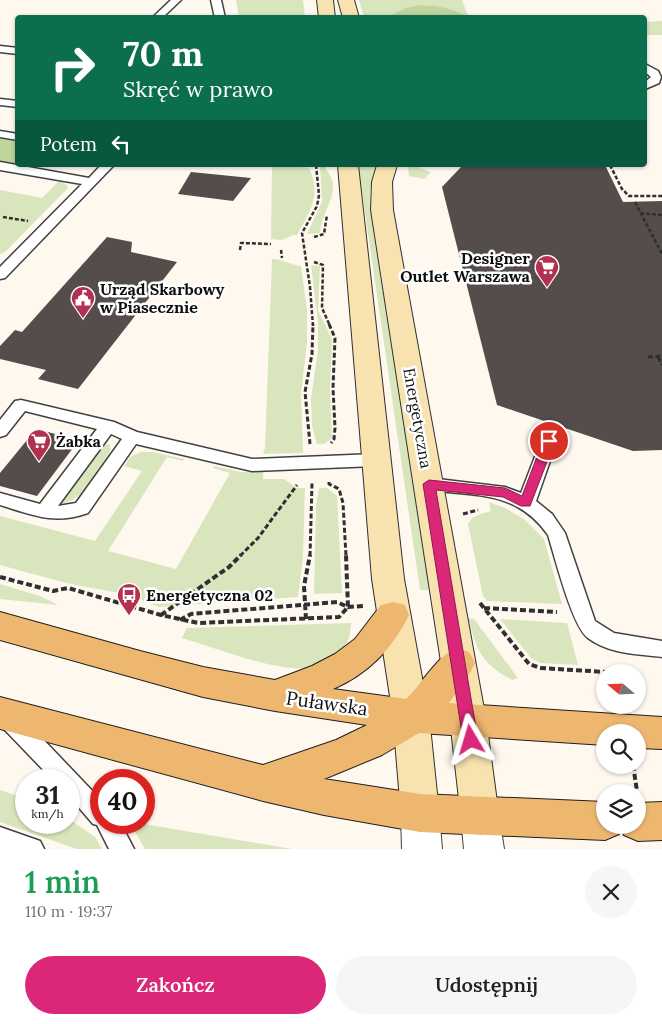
<!DOCTYPE html>
<html lang="pl">
<head>
<meta charset="utf-8">
<style>
	body { margin:0; font-family:Lora,serif; background:#f6f6f6; color:#202124; height:100vh; display:flex; flex-direction:column; font-size:19px; white-space:nowrap }
	* { box-sizing:border-box; margin:0 }
	p { font-size:16px; color:#757577 }
	.icon { flex:none; width:28px; height:28px; fill:none; stroke:currentColor; stroke-width:2; stroke-linecap:round; stroke-linejoin:round }
	.map { position:relative; height:849px; overflow:hidden }
	.details { display:flex; flex-direction:column; background:#fff; flex:1 }
	.details>* { flex:none }
	.hud { position:absolute; left:15px; top:15px; width:632px; height:152px; border-radius:5px; box-shadow:0 1px 4px #0004; background:#0b6e4f; color:#fff; overflow:hidden }
	.needle { width:32px; rotate:289deg }
	.fabs { position:absolute; left:596px; top:664px; display:grid; gap:10px }
	.fabs a { display:grid; place-items:center; width:50px; height:50px; border-radius:50%; background:#fff; box-shadow:0 1px 4px #0004; font-size:25px }
	.speed { position:absolute; left:15px; top:769px; display:flex; gap:10px; font-size:25px; font-weight:700; text-align:center }
	.speed>* { display:grid; place-content:center; width:65px; height:65px; border-radius:50%; background:#fff; box-shadow:0 1px 4px #0004; line-height:1 }
	.speed small { font-size:12px; font-weight:400 }
	.speed .limit { border:8px solid #d22; background:#fff; color:#111 }
	.pin { position:absolute; display:grid; place-items:center; width:42px; height:42px; color:#fff; margin:-21px; border:2px solid #fff; border-radius:50%; box-shadow:0 1px 5px #0007 }
	.me { position:absolute; width:55px; margin:-28px; rotate:353deg; stroke-linejoin:round; filter:drop-shadow(0 0 4px #0008) }
	.turn { display:flex; align-items:center; gap:18px; height:105px; padding:0 25px; font-size:22px }
	.turn .icon { width:65px; height:65px; stroke-width:2.5 }
	.turn b { display:block; font-size:35px; line-height:42px }
	.then { display:flex; align-items:center; height:48px; padding:0 25px; background:#0003; gap:10px; font-size:19px }
	.round { display:grid; place-items:center; flex:none; width:52px; height:52px; border-radius:26px; background:#f6f6f6 }
	.head { display:flex; align-items:center; justify-content:space-between; height:85px; padding:0 25px }
	h1 { font-size:30px; font-weight:600; line-height:38px; color:#1e9e55 }
	.button { display:flex; gap:10px; margin-top:auto; padding:10px 25px }
	.button a { flex:1; height:58px; border-radius:30px; background:#db2777; color:#fff; font-size:20px; font-weight:600; line-height:58px; text-align:center }
	.button a+a { background:#f6f6f6; color:#202124 }
	.map>svg:first-child { display:block }
	.green { fill:#d9e5bc }
	.forest { fill:#c0d59c }
	.building { fill:#554d4b }
	.lines { fill:none; stroke-linecap:round; stroke-linejoin:round }
	.lane-casing { stroke:#414141; stroke-width:3 }
	.street-casing { stroke:#414141; stroke-width:2 }
	.secondary-casing { stroke:#303030; stroke-width:2 }
	.primary-casing { stroke:#1f1f1f; stroke-width:2 }
	.path-far2 { stroke:#303030; stroke-width:2.5; stroke-dasharray:4 2; stroke-linecap:butt }
	.path-far1 { stroke:#303030; stroke-width:3; stroke-dasharray:5 2.5; stroke-linecap:butt }
	.path { stroke:#303030; stroke-width:4; stroke-dasharray:6 3; stroke-linecap:butt }
	.lane { fill:#fff; fill-rule:evenodd }
	.street { fill:#fff; fill-rule:evenodd }
	.secondary { fill:#f8e3b0; fill-rule:evenodd }
	.primary { fill:#edb770; fill-rule:evenodd }
	.route { fill:#db2777; stroke:#8e194d }
	.labels { text-anchor:middle; dominant-baseline:central; stroke-width:5; stroke-linejoin:round; paint-order:stroke }
	.poi-label { font-size:16px; font-weight:bold; fill:#0e0e0e; stroke:#fff; text-anchor:start }
	.street-label { font-size:16px; fill:#0e0e0e; stroke:#fff }
	.near-street-label { font-size:19px; fill:#0e0e0e; stroke:#fff }
</style>
</head>
<body>
<div class="map">
<svg width="662" height="849" viewBox="0 0 662 849">
	<rect width="100%" height="100%" fill="#fef8ef"/>
	<!-- green -->
	<path class="green" d="M 236,0 L 303,0 L 305,17 L 239,17 Z
		M 359,0 L 462,0 L 468,16 L 429,5 L 420,5 L 405,8 L 387,17 L 364,17 Z
		M 662,21 L 662,35 L 645,35 L 645,22 Z
		M 272,165 L 301,165 L 302,167 L 309,168 C 322,196 310,211 297,235 L 293,235 L 282,240 L 271,239 Z
		M 358,165 L 376,165 L 370,192 L 371,216 L 430,590 L 420,590 Z
		M 410,165 L 421,165 L 419,168 L 431,172 L 424,179 L 409,176 L 408,170 Z
		M 320,167 L 324,167 C 346,189 321,209 320,233 L 307,234 L 322,202 Z
		M 59,181 L 67,185 L 68,188 L 5,252 L 0,254 L 0,190 L 42,198 Z
		M 272,259 C 282,259 291,265 301,266 L 307,310 L 307,343 L 301,393 L 303,453 L 263,454 L 265,448 Z
		M 311,265 L 320,266 L 318,310 L 332,339 L 330,389 L 332,438 L 324,444 L 317,444 L 312,426 L 311,399 L 318,350 L 318,322 Z
		M 110,444 L 110,452 L 81,494 L 72,500 L 61,504 L 99,451 L 104,445 Z
		M 141,452 L 153,452 L 184,459 L 183,461 L 167,457 L 108,551 L 176,569 L 230,473 L 213,468 L 214,466 L 241,472 L 263,472 L 263,479 L 284,479 L 297,488 L 305,488 L 303,557 L 298,597 L 159,607 L 129,595 L 66,583 L 0,565 L 0,516 L 95,541 L 142,471 L 124,466 L 130,457 Z
		M 319,488 L 327,488 L 337,496 L 342,593 L 314,594 L 316,505 Z
		M 489,502 L 505,508 L 524,519 L 544,539 L 562,604 L 487,601 L 483,596 L 468,524 C 472,515 482,514 491,511 Z
		M 0,584 L 40,596 L 58,605 L 0,599 Z
		M 468,618 L 474,619 L 518,678 L 512,680 C 481,663 477,651 468,618 Z
		M 500,619 L 567,623 L 578,665 L 540,663 L 531,658 Z
		M 351,623 C 350,640 348,645 334,655 C 326,661 317,666 306,668 C 276,672 213,647 182,638 L 187,628 Z
		M 0,790 L 26,799 L 26,822 L 69,822 L 69,819 L 95,837 L 102,849 L 77,849 L 0,822 Z
		M 130,823 L 138,823 L 292,849 L 145,849 Z"/>
	<!-- forest -->
	<path class="forest" d="M 420,5 C 435,5 456,9 468,17 L 387,17 L 405,8 Z
		M 0,138 L 17,141 L 17,165 L 0,162 Z"/>
	<!-- building -->
	<path class="building" d="M 463,165 L 605,165 L 623,202 L 662,201 L 662,450 L 633,451 L 497,405 L 442,187 Z
		M 191,172 L 251,178 L 233,201 L 178,194 Z
		M 107,237 L 132,242 L 131,252 L 177,262 L 78,389 L 38,379 L 46,370 L 0,359 L 0,346 L 15,330 L 22,332 Z
		M 36,429 L 79,440 L 37,496 L 0,486 L 0,473 Z"/>
	<g class="lines">
		<!-- lane casing -->
		<g class="lane-casing">
			<path id="lane" d="M 171,0 L 181,0 L 162,18 L 152,18 Z
				M 211,0 L 221,0 L 225,18 L 215,18 Z
				M 0,46 L 18,48 L 18,54 L 0,52 Z
				M 645,64 L 658,71 L 661,77 L 659,83 L 645,89 L 645,82 L 651,77 L 645,72 Z
				M 0,99 L 18,101 L 18,107 L 0,105 Z
				M 0,131 L 18,134 L 18,140 L 0,137 Z
				M 0,162 L 89,178 L 101,165 L 114,165 L 5,278 L 0,279 L 0,267 L 82,184 L 0,170 Z
				M 21,400 L 114,422 L 137,432 L 252,459 L 375,454 L 381,456 L 383,460 L 381,464 L 375,466 L 252,471 L 136,444 L 88,513 C 54,525 33,515 0,505 L 0,493 L 40,504 L 97,429 L 25,411 L 6,435 L 0,437 L 0,420 L 15,401 ZM 111,434 L 122,439 L 76,503 L 58,506 Z
				M 549,435 L 555,437 L 557,441 L 536,501 L 552,514 L 565,533 L 595,621 L 614,633 L 662,641 L 662,657 C 638,654 609,654 588,638 C 572,626 555,557 548,535 C 517,491 477,496 429,490 L 423,488 L 420,484 L 423,480 L 429,478 L 505,487 L 521,493 L 541,441 L 543,437 Z
				M 10,710 L 18,713 L 101,800 L 101,822 L 120,822 L 134,849 L 109,849 L 97,825 L 93,824 L 69,796 L 69,780 L 53,780 L 2,727 L 0,719 L 2,713 Z
				M 0,827 L 40,841 L 44,849 L 0,849 Z"/>
		</g>
		<!-- street casing -->
		<g class="street-casing">
			<path id="street" d="M 420,794 L 434,800 L 439,813 L 442,849 L 402,849 L 401,813 L 406,800 Z
				M 480,798 L 494,804 L 499,817 L 504,849 L 464,849 L 461,817 L 466,804 Z"/>
		</g>
		<!-- secondary casing -->
		<g class="secondary-casing">
			<path id="secondary" d="M 317,0 L 333,0 L 335,18 L 319,18 Z
				M 338,0 L 354,0 L 359,18 L 343,18 Z
				M 338,165 L 358,165 L 404,579 L 429,716 L 439,813 L 434,826 L 420,832 L 406,826 L 401,813 L 393,716 L 372,579 Z
				M 377,165 L 397,165 L 392,182 L 393,210 L 486,720 L 499,817 L 494,830 L 480,836 L 466,830 L 461,817 L 450,720 L 371,210 L 372,182 Z"/>
		</g>
		<!-- primary casing -->
		<g class="primary-casing">
			<path id="primary" d="M 393,602 L 405,605 L 409,615 C 393,648 368,674 333,689 L 406,699 C 419,688 443,647 459,649 C 462,649 467,651 470,653 L 475,663 L 470,673 L 449,703 L 662,717 L 662,749 L 638,748 L 638,732 L 605,732 L 605,745 L 419,733 L 382,755 L 324,779 L 420,794 L 605,802 L 605,825 L 638,825 L 638,803 L 662,802 L 662,840 L 638,841 L 624,835 L 621,828 L 619,834 L 605,840 L 420,832 L 324,815 L 263,801 L 0,729 L 0,697 L 263,765 L 336,740 L 367,725 L 275,711 L 203,697 L 0,640 L 0,612 L 140,651 L 203,667 L 275,680 L 312,666 L 335,654 L 355,639 L 381,605 Z"/>
		</g>
		<!-- path-far2 -->
		<path class="path-far2" d="M 610,165 L 622,189 L 629,196 L 662,196
			M 635,202 L 662,254
			M 640,213 L 662,215
			M 3,217 L 28,221
			M 314,237 L 324,234 L 327,215
			M 240,250 L 241,243 L 271,244
			M 281,250 L 282,258
			M 314,262 L 323,265 L 322,308 L 330,326
			M 313,326 L 310,287 L 302,233 L 317,206 L 319,195 L 316,165 L 325,166"/>
		<!-- path-far1 -->
		<path class="path-far1" d="M 329,324 L 335,338 L 333,388 L 335,428 L 334,439 L 331,443
			M 648,357 L 662,356
			M 658,357 L 662,365
			M 310,444 L 305,392 L 312,354 L 313,324
			M 329,482 L 329,484 L 339,489 L 343,503 L 346,556
			M 463,514 L 478,510
			M 240,556 L 258,538 L 297,485
			M 310,556 L 312,483"/>
		<!-- path -->
		<path class="path" d="M 0,577 L 53,591 L 68,588 L 161,615 L 198,623 L 339,617 L 348,607 L 346,555
			M 480,603 L 529,664 L 540,668 L 606,672
			M 484,608 L 557,612
			M 161,615 L 229,567 L 241,555
			M 306,619 L 304,586 L 310,555
			M 180,620 L 191,614 L 337,602 L 348,607 L 363,606
			M 633,765 L 637,791"/>
		<!-- lane -->
		<use href="#lane" class="lane"/>
		<!-- street -->
		<use href="#street" class="street"/>
		<!-- secondary -->
		<use href="#secondary" class="secondary"/>
		<!-- primary -->
		<use href="#primary" class="primary"/>
	</g>
	<!-- route -->
	<path class="route" d="M 549,437 L 555,441 L 530,506 L 521,506 L 503,497 L 436,490 L 478,740 L 476,744 L 471,746 L 465,744 L 463,740 L 423,484 L 429,480 L 505,488 L 522,496 L 543,441 Z"/>
	<!-- icons -->
	<defs>
		<g id="supermarket-pin" transform="scale(1.25)"><path d="M0 17L-7.5 6A9.5 9.5 0 1 1 7.5 6Z" fill="#b23150" stroke="#fff"/><path d="M-6-5.5h2.5l.6 2H6L4.5 2H-2.5L-4.4-4H-6ZM-1.5 3.2a1.3 1.3 0 1 0 .1 0ZM3 3.2a1.3 1.3 0 1 0 .1 0Z" fill="#fff"/></g>
		<g id="civic-pin" transform="scale(1.25)"><path d="M0 17L-7.5 6A9.5 9.5 0 1 1 7.5 6Z" fill="#b23150" stroke="#fff"/><path d="M-.6-6.5H3V-4.5H.6V-3L4-1V1h2V6H-6V1h2V-1L-.6-3ZM-1.2 2.5V6h2.4V2.5Z" fill="#fff"/></g>
		<g id="bus-pin" transform="scale(1.25)"><path d="M0 17L-7.5 6A9.5 9.5 0 1 1 7.5 6Z" fill="#b23150" stroke="#fff"/><path d="M-5-6H5V4H4V6H2V4H-2V6H-4V4H-5ZM-3.5-4V0h7V-4ZM-3.5 1.2v1.5H-2V1.2ZM2 1.2v1.5H3.5V1.2Z" fill="#fff"/></g>
	</defs>
	<g fill-rule="evenodd">
		<use href="#supermarket-pin" x="547" y="267"/>
		<use href="#civic-pin" x="83" y="298"/>
		<use href="#supermarket-pin" x="39" y="441"/>
		<use href="#bus-pin" x="129" y="595"/>
	</g>
	<g class="labels">
		<!-- poi labels -->
		<g class="poi-label">
			<text x="530" y="258" text-anchor="end">Designer<tspan x="530" dy="18">Outlet Warszawa</tspan></text>
			<text x="100" y="289">Urząd Skarbowy<tspan x="100" dy="18">w Piasecznie</tspan></text>
			<text x="56" y="441">Żabka</text>
			<text x="146" y="595">Energetyczna 02</text>
		</g>
		<!-- street labels -->
		<g class="street-label">
			<text transform="translate(418 418) rotate(80)">Energetyczna</text>
		</g>
		<!-- near-street labels -->
		<g class="near-street-label">
			<text transform="translate(327 703) rotate(8)">Puławska</text>
		</g>
	</g>
</svg>
<div class="fabs">
<a><svg class="needle" viewBox="-14 -14 28 28"><path d="M0-13l5 13h-10z" fill="#e53935"/><path d="M0 13l5-13h-10z" fill="#757577"/></svg></a>
<a><svg class="icon" aria-label="search" viewBox="0 0 24 24"><circle cx="10" cy="10" r="6"/><path d="M15 15l6 6"/></svg></a>
<a><svg class="icon" aria-label="layers" viewBox="0 0 24 24"><path d="M12 4l9 5-9 5-9-5zM3 14l9 5 9-5"/></svg></a>
</div>
<div class="speed"><div>31<small>km/h</small></div><div class="limit">40</div></div>
<div class="pin" style="left:549px;top:441px;background:#d93025"><svg class="icon" aria-label="arrive" viewBox="0 0 24 24"><path d="M6 21V4h12l-3 4 3 4H6"/></svg></div>
<svg class="me" style="left:471px;top:740px" viewBox="-20 -20 40 40"><path d="M0-17L14 15 0 8-14 15z" fill="#db2777" stroke="#fff" stroke-width="4"/></svg>
<div class="hud">
<div class="turn"><svg class="icon" aria-label="right" viewBox="0 0 24 24"><path d="M7 20v-9h11M14 6l5 5-5 5"/></svg><div><b>70 m</b>Skręć w prawo</div></div>
<div class="then">Potem<svg class="icon" aria-label="left" viewBox="0 0 24 24"><path d="M17 20v-9H6M10 6l-5 5 5 5"/></svg></div>
</div>
</div>
<section class="details">
<div class="head"><div><h1>1 min</h1><p>110 m · 19:37</p></div><a class="round"><svg class="icon" aria-label="close" viewBox="0 0 24 24"><path d="M6 6l12 12M18 6L6 18"/></svg></a></div>
<div class="button"><a>Zakończ</a><a>Udostępnij</a></div>
</section>
</body>
</html>
